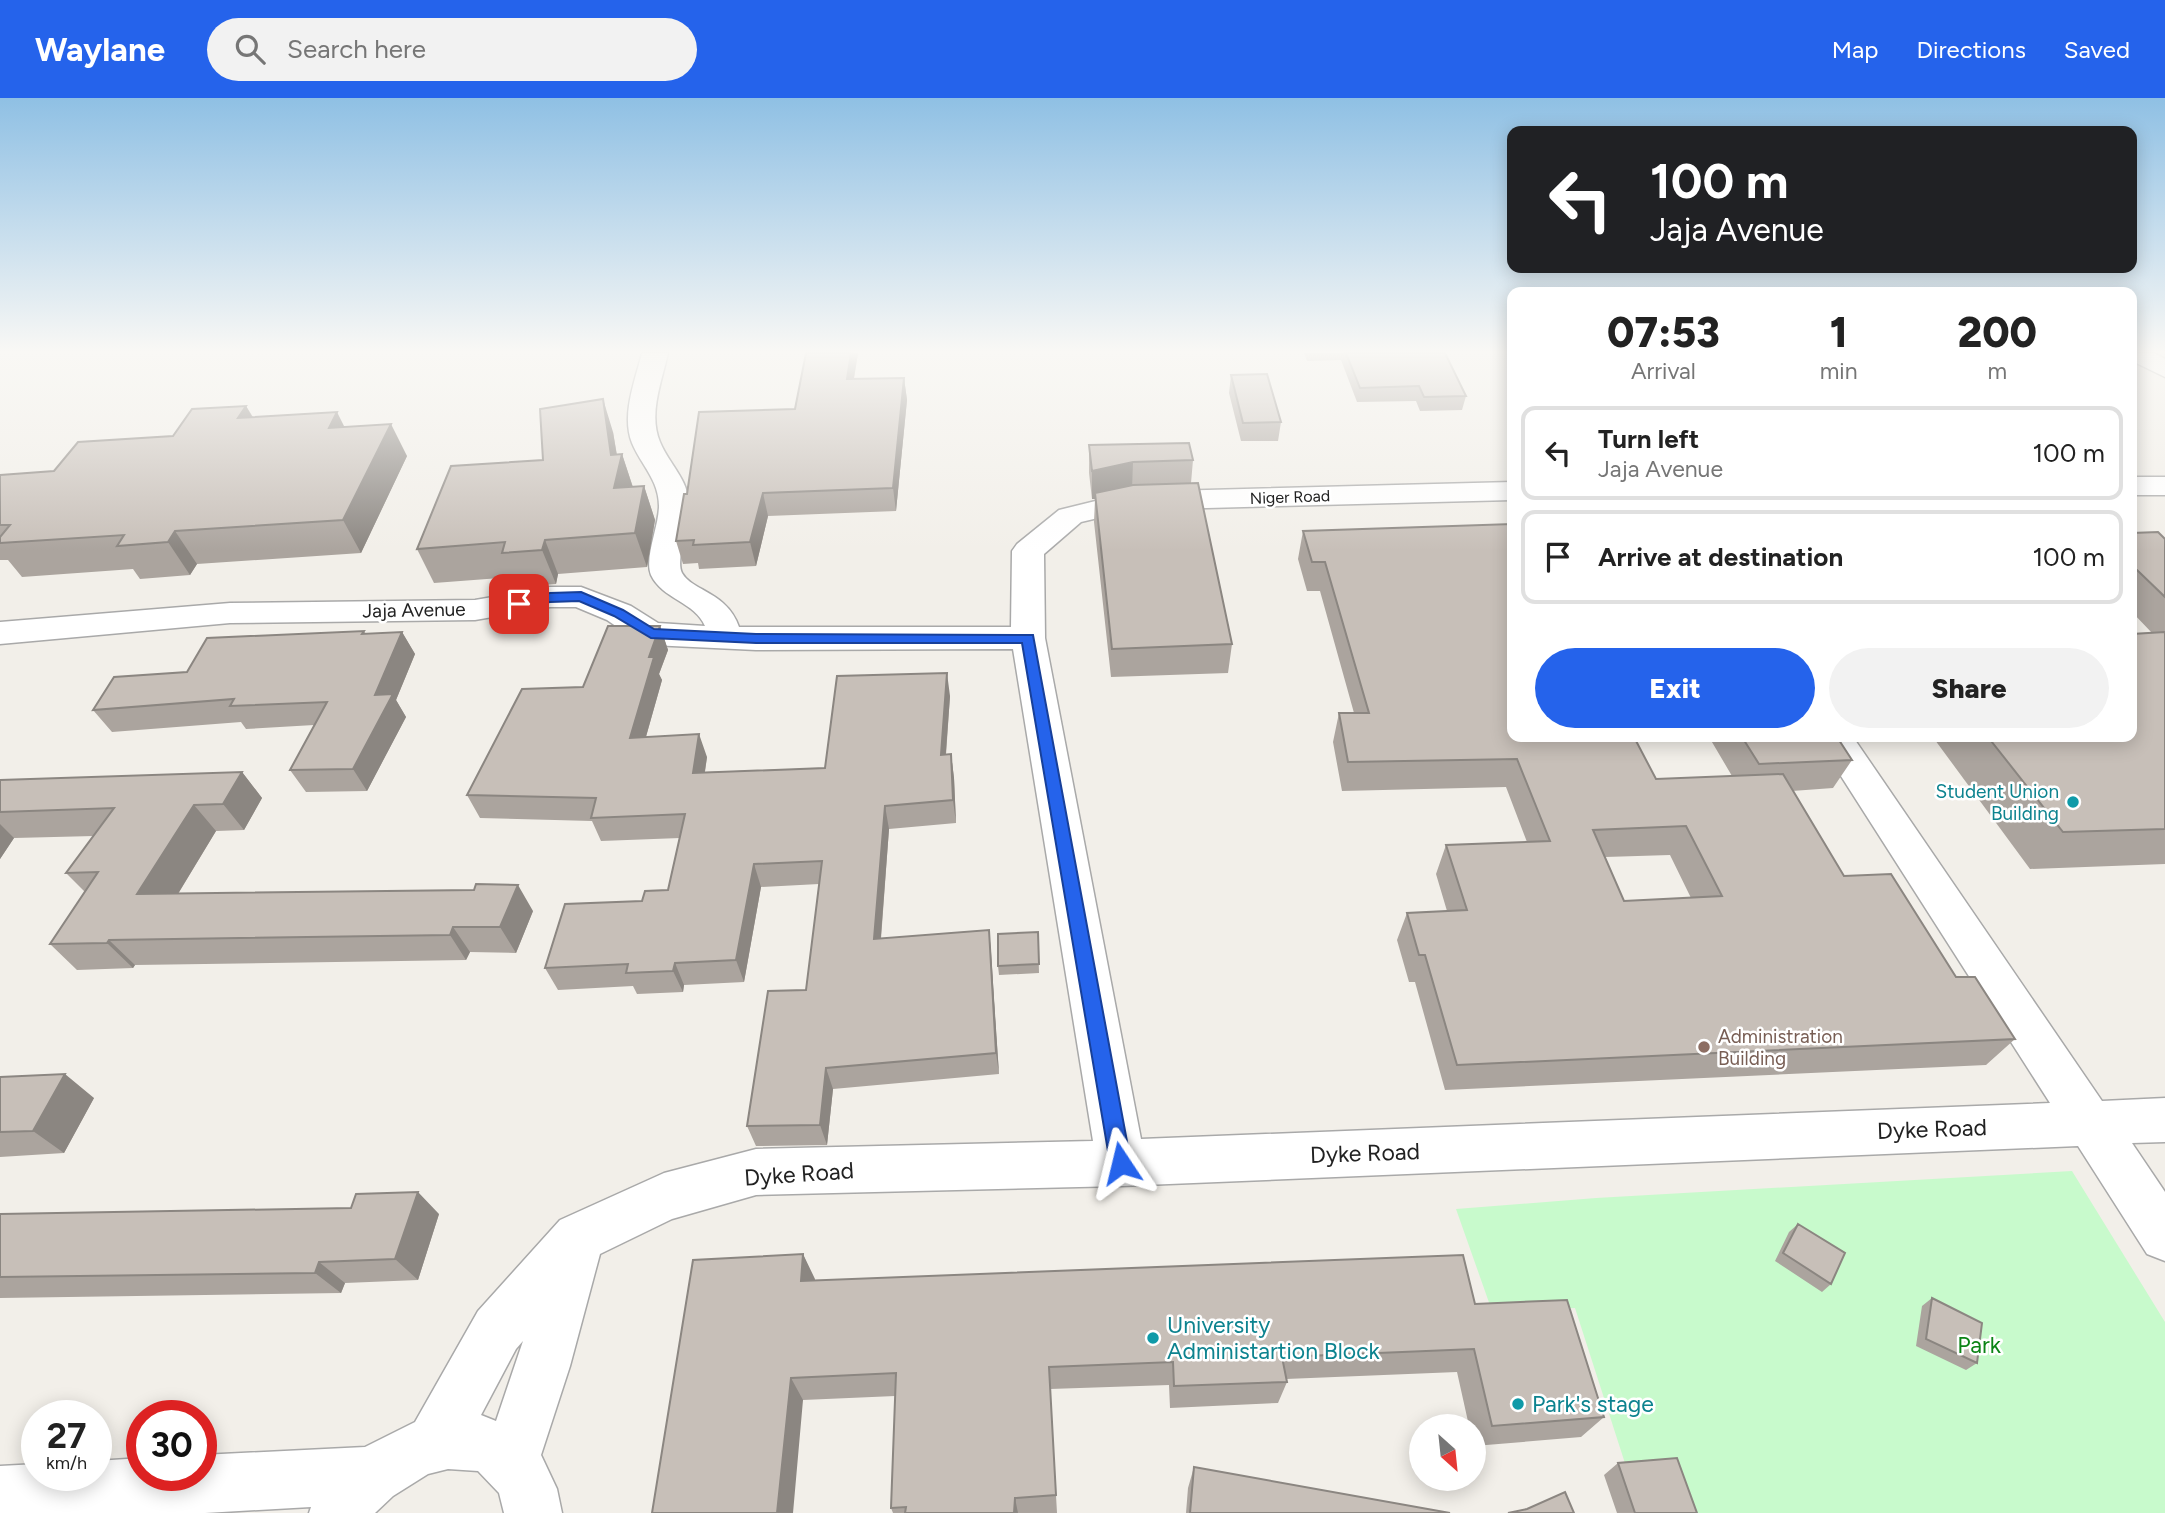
<!DOCTYPE html>
<html lang="en">
<head>
<meta charset="utf-8">
<style>
	body { margin:0; font-family:Figtree,sans-serif; background:#f2f2f2; color:#222; height:100vh; display:flex; flex-direction:column; font-size:26px; white-space:nowrap }
	* { box-sizing:border-box; margin:0 }
	p { font-size:23px; color:#767676 }
	.icon { flex:none; width:38px; height:38px; fill:none; stroke:currentColor; stroke-width:2; stroke-linecap:round; stroke-linejoin:round }
	.map { position:relative; flex:1; overflow:hidden }
	.panel { position:absolute; left:1507px; top:189px; width:630px; height:455px; display:flex; flex-direction:column; background:#fff; border-radius:14px; box-shadow:0 4px 18px #0003 }
	.panel>* { flex:none }
	.hud { position:absolute; left:1507px; top:28px; width:630px; height:147px; border-radius:14px; box-shadow:0 4px 18px #0003; background:#202124; color:#fff; overflow:hidden }
	.needle { width:46px; rotate:153deg }
	.tools { position:absolute; left:1409px; top:1316px; display:grid; gap:14px }
	.tools a { display:grid; place-items:center; width:77px; height:77px; border-radius:50%; background:#fff; box-shadow:0 4px 18px #0003; font-size:35px }
	.speed { position:absolute; left:21px; top:1302px; display:flex; gap:14px; font-size:35px; font-weight:700; text-align:center }
	.speed>* { display:grid; place-content:center; width:91px; height:91px; border-radius:50%; background:#fff; box-shadow:0 4px 18px #0003; line-height:1 }
	.speed small { font-size:18px; font-weight:400 }
	.speed .limit { border:10px solid #d22; background:#fff; color:#111 }
	.pin { position:absolute; display:grid; place-items:center; width:60px; height:60px; color:#fff; margin:-30px; border-radius:14px; box-shadow:0 4px 10px #0006 }
	.me { position:absolute; width:77px; margin:-38px; rotate:350deg; stroke-linejoin:round; filter:drop-shadow(0 0 5px #0008) }
	.turn { display:flex; align-items:center; gap:24px; height:147px; padding:0 28px; font-size:32px }
	.turn .icon { width:91px; height:91px; stroke-width:2.5 }
	.turn b { display:block; font-size:49px; line-height:60px }
	.eta { display:flex; justify-content:space-evenly; align-items:center; height:119px; text-align:center }
	.eta b { font-size:42px; font-weight:800; line-height:49px }
	.cta { display:flex; gap:14px; margin-top:auto; padding:14px 28px }
	.cta a { flex:1; height:80px; border-radius:42px; background:#2563eb; color:#fff; font-size:28px; font-weight:800; line-height:80px; text-align:center }
	.cta a+a { background:#f2f2f2; color:#222 }
	ul { padding:0; list-style:none }
	li { display:flex; align-items:center; gap:21px; height:94px; margin:0 14px 10px; padding:0 14px; border:4px solid #e0e0e0; border-radius:14px }
	li div { flex:1 }
	li b { display:block; font-size:26px }
	li em { font-style:normal }
	header { display:flex; align-items:center; gap:42px; box-sizing:border-box; height:98px; padding:0 35px; background:#2563eb; color:#fff }
	header strong { font-size:33px }
	nav { display:flex; gap:38px; margin-inline-start:auto; font-size:24px }
	.search { width:490px; height:63px; background:#f2f2f2; display:flex; align-items:center; gap:18px; box-sizing:border-box; padding:0 24px; border-radius:38px; color:#767676; font-size:26px }
	.map>svg:first-child { display:block }
	.park { fill:#c8facc }
	.lines { fill:none; stroke-linecap:round; stroke-linejoin:round }
	.minor-casing { stroke:#a9a9a9; stroke-width:3 }
	.minor { fill:#fff; fill-rule:evenodd }
	.wall { fill:#aba49e; fill-rule:evenodd }
	.shaded-wall { fill:#8b8681 }
	.building { fill:#c7bfb8; stroke:#8b8681; stroke-width:2; fill-rule:evenodd }
	.route { fill:#2563eb; stroke:#184099; stroke-width:2 }
	.culture-dot { fill:#0f9aa8; stroke:#fff; stroke-width:2.5 }
	.education-dot { fill:#8d6e63; stroke:#fff; stroke-width:2.5 }
	.labels { text-anchor:middle; dominant-baseline:central; stroke-width:5; stroke-linejoin:round; paint-order:stroke }
	.far-street-label { font-size:16px; fill:#222; stroke:#fff }
	.street-label { font-size:19px; fill:#222; stroke:#fff }
	.culture-label { font-size:19px; fill:#0d838f; stroke:#fff; text-anchor:end }
	.education-label { font-size:19px; fill:#785e54; stroke:#fff; text-anchor:start }
	.near-street-label { font-size:23px; fill:#222; stroke:#fff }
	.near-culture-label { font-size:23px; fill:#0d838f; stroke:#fff; text-anchor:start }
	.near-park-label { font-size:23px; fill:#0c8416; stroke:#fff }
</style>
</head>
<body>
<header>
<strong>Waylane</strong>
<div class="search"><svg class="icon" aria-label="search" viewBox="0 0 24 24"><circle cx="10" cy="10" r="6"/><path d="M15 15l6 6"/></svg>Search here</div>
<nav><a>Map</a><a>Directions</a><a>Saved</a></nav>
</header>
<div class="map">
<svg width="2165" height="1415" viewBox="0 0 2165 1415">
	<rect width="100%" height="100%" fill="#f2efe9"/>
	<!-- park -->
	<path class="park" d="M 2072,1073 L 2165,1224 L 2165,1415 L 1641,1415 L 1575,1210 L 1492,1213 L 1456,1111 L 1596,1100 Z"/>
	<g class="lines">
		<!-- minor casing -->
		<g class="minor-casing">
			<path id="minor" d="M 642,255 L 668,255 C 662,283 648,316 660,344 C 669,366 688,381 689,406 C 690,424 675,462 682,475 C 692,493 727,494 739,529 L 1011,529 L 1012,453 L 1017,446 L 1059,412 L 1132,394 L 1512,384 L 1512,402 L 1132,412 L 1081,424 L 1044,456 L 1045,540 L 1141,1041 L 2050,1005 L 1816,639 L 1853,639 L 2102,1003 L 2165,1000 L 2165,1044 L 2132,1045 L 2165,1094 L 2165,1163 L 2147,1156 L 2078,1048 L 1121,1088 L 756,1097 L 672,1121 L 600,1156 L 570,1268 L 541,1357 L 557,1391 L 562,1415 L 504,1415 L 499,1395 L 478,1373 L 448,1371 L 428,1376 L 393,1398 L 375,1415 L 309,1415 L 311,1409 L 205,1415 L 0,1415 L 0,1368 L 37,1366 L 37,1377 L 96,1377 L 96,1363 L 142,1360 L 142,1377 L 201,1377 L 201,1357 L 365,1349 L 415,1324 L 478,1213 L 560,1122 L 664,1075 L 756,1051 L 1093,1043 L 1013,551 L 756,552 L 651,547 L 639,544 L 607,522 L 576,509 L 550,509 L 475,522 L 230,525 L 0,546 L 0,524 L 230,505 L 475,502 L 550,489 L 581,489 L 631,508 L 658,525 L 705,528 C 695,504 662,501 651,477 C 644,460 659,428 659,408 C 659,382 641,367 632,345 C 621,317 635,283 642,255 ZM 523,1243 L 496,1323 L 481,1317 L 516,1251 Z
				M 2132,255 L 2154,255 L 2165,261 L 2165,279 L 2132,263 Z
				M 2132,379 L 2165,379 L 2165,397 L 2132,397 Z"/>
		</g>
		<!-- minor -->
		<use href="#minor" class="minor"/>
	</g>
	<!-- wall -->
	<path class="wall" d="M 806,255 L 858,255 L 854,281 L 904,280 L 907,302 L 896,413 L 768,418 L 756,468 L 699,471 L 698,465 L 683,466 L 676,443 L 687,396 L 795,311 Z
		M 1304,255 L 1445,255 L 1466,298 L 1462,312 L 1420,313 L 1416,303 L 1357,304 L 1341,262 L 1307,263 Z
		M 1231,277 L 1281,324 L 1278,343 L 1241,343 L 1229,295 Z
		M 246,308 L 253,319 L 345,329 L 407,358 L 361,455 L 197,466 L 190,477 L 140,481 L 133,471 L 22,479 L 8,462 L 0,462 L 0,377 L 54,373 L 173,338 Z
		M 613,334 L 617,357 L 622,356 L 633,389 L 644,388 L 655,422 L 647,469 L 558,476 L 556,486 L 517,489 L 513,479 L 434,485 L 417,451 L 543,362 Z
		M 1089,347 L 1193,362 L 1191,385 L 1232,546 L 1228,575 L 1111,579 L 1094,424 L 1095,401 L 1092,401 L 1089,375 Z
		M 1303,433 L 1656,681 L 1732,678 L 1709,639 L 1837,639 L 1852,662 L 1833,690 L 1792,693 L 1844,778 L 1956,879 L 2015,941 L 1986,967 L 1445,992 L 1415,884 L 1409,884 L 1397,842 L 1407,815 L 1447,813 L 1436,776 L 1446,747 L 1527,744 L 1506,689 L 1342,693 L 1333,644 L 1339,615 L 1354,615 L 1320,493 L 1307,493 L 1298,461 ZM 1670,757 L 1691,800 L 1624,803 L 1605,759 Z
		M 2132,435 L 2165,441 L 2165,766 L 2030,771 L 1935,642 L 1937,639 L 2132,639 L 2152,535 L 2132,514 Z
		M 660,528 L 668,552 L 659,576 L 662,582 L 646,639 L 707,659 L 705,674 L 825,670 L 950,598 L 946,657 L 951,656 L 954,680 L 956,725 L 889,731 L 881,841 L 989,832 L 999,976 L 833,991 L 827,1047 L 756,1048 L 747,1028 L 806,892 L 819,786 L 761,789 L 744,884 L 684,887 L 683,894 L 637,896 L 633,888 L 558,892 L 545,870 L 642,803 L 668,792 L 680,740 L 601,743 L 592,723 L 480,720 L 467,697 L 583,589 Z
		M 364,533 L 366,536 L 402,534 L 415,556 L 396,602 L 406,619 L 367,693 L 306,694 L 290,672 L 314,627 L 246,631 L 241,624 L 112,634 L 93,612 Z
		M 242,674 L 262,700 L 244,732 L 216,733 L 178,796 L 533,813 L 516,855 L 470,854 L 466,862 L 135,867 L 133,870 L 77,872 L 50,846 L 85,794 L 66,775 L 94,738 L 14,740 L 0,761 L 0,682 Z
		M 1038,834 L 1039,875 L 999,877 L 998,868 Z
		M 0,979 L 94,1000 L 64,1055 L 0,1059 Z
		M 0,1116 L 439,1116 L 418,1182 L 345,1185 L 341,1195 L 0,1200 Z
		M 1798,1126 L 1831,1186 L 1822,1194 L 1775,1163 L 1789,1134 Z
		M 803,1156 L 814,1183 L 1475,1206 L 1604,1319 L 1581,1339 L 1474,1348 L 1474,1328 L 1469,1328 L 1457,1274 L 1286,1281 L 1287,1284 L 1278,1305 L 1170,1310 L 1169,1287 L 1050,1291 L 1057,1415 L 893,1415 L 891,1410 L 895,1298 L 803,1302 L 652,1415 Z
		M 1932,1200 L 1977,1265 L 1966,1272 L 1916,1248 L 1922,1208 Z
		M 1618,1365 L 1697,1415 L 1617,1415 L 1604,1377 Z
		M 1194,1369 L 1450,1415 L 1186,1415 L 1188,1390 Z"/>
	<!-- shaded-wall -->
	<path class="shaded-wall" d="M 851,255 L 858,255 L 850,303 L 847,281 Z
		M 904,280 L 907,302 L 896,413 L 893,390 Z
		M 603,301 L 613,334 L 619,371 L 622,356 L 633,390 L 614,390 L 611,357 Z
		M 246,308 L 264,340 L 238,320 Z
		M 337,314 L 353,346 L 329,330 Z
		M 391,326 L 407,358 L 361,455 L 343,422 Z
		M 1133,364 L 1132,391 L 1095,395 L 1095,401 L 1092,401 L 1092,373 Z
		M 644,388 L 655,422 L 647,469 L 635,435 Z
		M 763,395 L 768,418 L 756,468 L 750,444 Z
		M 175,433 L 197,466 L 190,477 L 168,444 Z
		M 545,442 L 558,476 L 556,486 L 542,452 Z
		M 660,528 L 668,552 L 659,576 L 662,582 L 639,663 L 630,640 L 649,559 Z
		M 402,534 L 415,556 L 396,602 L 406,619 L 367,693 L 353,671 L 375,597 Z
		M 947,575 L 950,598 L 944,680 L 941,657 Z
		M 699,636 L 707,659 L 701,698 L 693,675 Z
		M 951,656 L 954,680 L 956,725 L 953,702 Z
		M 242,674 L 262,700 L 244,732 L 223,706 Z
		M 194,707 L 216,733 L 162,822 L 137,796 Z
		M 885,708 L 889,731 L 879,863 L 874,841 Z
		M 0,726 L 14,740 L 0,761 Z
		M 754,766 L 761,789 L 744,884 L 736,862 Z
		M 518,787 L 533,813 L 516,855 L 500,829 Z
		M 453,829 L 470,854 L 466,862 L 450,837 Z
		M 989,832 L 991,854 L 999,976 L 996,955 Z
		M 109,842 L 135,867 L 133,870 L 107,845 Z
		M 675,865 L 684,887 L 683,894 L 673,873 Z
		M 826,970 L 833,991 L 827,1047 L 820,1027 Z
		M 65,976 L 94,1000 L 64,1055 L 33,1033 Z
		M 418,1094 L 439,1116 L 418,1182 L 395,1161 Z
		M 803,1156 L 815,1181 L 812,1208 L 801,1183 Z
		M 319,1164 L 345,1185 L 341,1195 L 315,1175 Z
		M 791,1280 L 803,1302 L 793,1415 L 777,1415 Z
		M 1015,1400 L 1018,1415 L 1014,1415 Z"/>
	<!-- building -->
	<path class="building" d="M 806,255 L 851,255 L 847,281 L 904,280 L 893,390 L 763,395 L 750,444 L 693,447 L 694,442 L 676,443 L 684,396 L 687,396 L 699,314 L 795,311 Z
		M 1346,255 L 1445,255 L 1466,298 L 1424,299 L 1419,288 L 1360,290 Z
		M 1267,276 L 1281,324 L 1243,325 L 1231,277 Z
		M 603,301 L 611,357 L 622,356 L 614,390 L 644,388 L 635,435 L 545,442 L 542,452 L 502,455 L 505,444 L 417,451 L 451,368 L 543,362 L 540,311 Z
		M 246,308 L 238,320 L 337,314 L 329,330 L 391,326 L 343,422 L 175,433 L 168,444 L 117,448 L 124,437 L 0,445 L 0,439 L 10,427 L 0,427 L 0,377 L 54,373 L 78,344 L 173,338 L 192,311 Z
		M 1189,345 L 1193,362 L 1133,364 L 1092,373 L 1089,347 Z
		M 1198,385 L 1232,546 L 1112,551 L 1095,395 L 1133,387 Z
		M 1512,426 L 1512,639 L 1634,639 L 1656,681 L 1783,676 L 1844,778 L 1891,776 L 1956,879 L 1975,879 L 2015,941 L 1457,967 L 1425,857 L 1419,857 L 1407,815 L 1467,812 L 1446,747 L 1550,743 L 1517,661 L 1348,664 L 1339,615 L 1369,615 L 1325,464 L 1312,464 L 1303,433 ZM 1686,728 L 1722,798 L 1624,803 L 1593,732 Z
		M 2158,434 L 2165,441 L 2165,499 L 2137,472 L 2132,472 L 2132,435 Z
		M 608,528 L 660,528 L 649,559 L 654,559 L 630,640 L 699,636 L 693,675 L 825,670 L 837,578 L 947,575 L 941,657 L 951,656 L 953,702 L 885,708 L 874,841 L 989,832 L 996,955 L 826,970 L 820,1027 L 747,1028 L 768,893 L 806,892 L 822,763 L 754,766 L 736,862 L 675,865 L 673,873 L 626,875 L 628,866 L 545,870 L 565,806 L 642,803 L 645,793 L 668,792 L 685,716 L 591,720 L 596,700 L 467,697 L 522,591 L 583,589 Z
		M 364,533 L 362,536 L 402,534 L 375,597 L 393,596 L 353,671 L 290,672 L 327,604 L 230,608 L 234,601 L 93,612 L 114,579 L 187,574 L 207,540 Z
		M 2165,534 L 2165,731 L 2063,734 L 1988,639 L 2132,639 L 2132,536 Z
		M 1742,639 L 1837,639 L 1852,662 L 1759,666 Z
		M 242,674 L 223,706 L 194,707 L 137,796 L 474,792 L 476,786 L 518,787 L 500,829 L 453,829 L 450,837 L 109,842 L 107,845 L 50,846 L 98,774 L 66,775 L 114,710 L 0,714 L 0,682 Z
		M 1038,834 L 1039,866 L 998,868 L 998,836 Z
		M 65,976 L 33,1033 L 0,1034 L 0,979 Z
		M 418,1094 L 395,1161 L 319,1164 L 315,1175 L 0,1179 L 0,1116 L 351,1110 L 356,1096 Z
		M 1798,1126 L 1845,1155 L 1831,1186 L 1783,1155 Z
		M 803,1156 L 801,1183 L 1463,1157 L 1475,1206 L 1567,1202 L 1604,1319 L 1492,1328 L 1474,1251 L 1282,1259 L 1287,1284 L 1174,1288 L 1173,1264 L 1049,1269 L 1056,1397 L 1015,1400 L 1014,1415 L 905,1415 L 906,1409 L 891,1410 L 896,1275 L 791,1280 L 777,1415 L 652,1415 L 693,1162 Z
		M 1932,1200 L 1982,1225 L 1977,1265 L 1926,1241 Z
		M 1677,1360 L 1697,1415 L 1635,1415 L 1618,1365 Z
		M 1194,1369 L 1450,1415 L 1190,1415 Z
		M 1565,1394 L 1574,1415 L 1508,1415 L 1527,1411 Z"/>
	<!-- sky -->
	<linearGradient id="sky" x2="0" y2="1"><stop stop-color="#8fc0e4"/><stop offset="0.56" stop-color="#f9f8f5"/><stop offset="1" stop-color="#f9f8f5" stop-opacity="0"/></linearGradient>
	<rect width="2165" height="453" fill="url(#sky)"/>
	<!-- route -->
	<path class="route" d="M 581,494 L 623,512 L 654,531 L 756,536 L 1033,537 L 1131,1065 L 1128,1072 L 1121,1075 L 1113,1072 L 1110,1065 L 1022,545 L 756,545 L 651,540 L 614,518 L 579,503 L 550,504 L 519,510 L 512,506 L 514,503 L 550,495 Z"/>
	<!-- markers -->
	<g class="culture-dot">
		<circle cx="2073" cy="704" r="7"/>
		<circle cx="1153" cy="1240" r="7"/>
		<circle cx="1518" cy="1306" r="7"/>
	</g>
	<circle class="education-dot" cx="1704" cy="949" r="7"/>
	<g class="labels">
		<!-- far-street labels -->
		<g class="far-street-label">
			<text transform="translate(1290 399) rotate(-2)">Niger Road</text>
		</g>
		<!-- street labels -->
		<g class="street-label">
			<text transform="translate(414 512) rotate(-1)">Jaja Avenue</text>
		</g>
		<!-- culture labels -->
		<g class="culture-label">
			<text x="2059" y="693">Student Union<tspan x="2059" dy="22">Building</tspan></text>
		</g>
		<!-- education labels -->
		<g class="education-label">
			<text x="1718" y="938">Administration<tspan x="1718" dy="22">Building</tspan></text>
		</g>
		<!-- near-street labels -->
		<g class="near-street-label">
			<text transform="translate(1932 1031) rotate(-2)">Dyke Road</text>
			<text transform="translate(1365 1055) rotate(-2)">Dyke Road</text>
			<text transform="translate(799 1076) rotate(-4)">Dyke Road</text>
		</g>
		<!-- near-culture labels -->
		<g class="near-culture-label">
			<text x="1167" y="1227">University<tspan x="1167" dy="26">Administartion Block</tspan></text>
			<text x="1532" y="1306">Park's stage</text>
		</g>
		<!-- near-park labels -->
		<g class="near-park-label">
			<text x="1979" y="1247">Park</text>
		</g>
	</g>
</svg>
<div class="tools">
<a><svg class="needle" viewBox="-14 -14 28 28"><path d="M0-13l5 13h-10z" fill="#e53935"/><path d="M0 13l5-13h-10z" fill="#767676"/></svg></a>
</div>
<div class="speed"><div>27<small>km/h</small></div><div class="limit">30</div></div>
<div class="pin" style="left:519px;top:506px;background:#d93025"><svg class="icon" aria-label="arrive" viewBox="0 0 24 24"><path d="M6 21V4h12l-3 4 3 4H6"/></svg></div>
<svg class="me" style="left:1121px;top:1065px" viewBox="-20 -20 40 40"><path d="M0-17L14 15 0 8-14 15z" fill="#2563eb" stroke="#fff" stroke-width="4"/></svg>
<div class="hud">
<div class="turn"><svg class="icon" aria-label="left" viewBox="0 0 24 24"><path d="M17 20v-9H6M10 6l-5 5 5 5"/></svg><div><b>100 m</b>Jaja Avenue</div></div>
</div>
<section class="panel">
<div class="eta">
<div><b>07:53</b><p>Arrival</p></div>
<div><b>1</b><p>min</p></div>
<div><b>200</b><p>m</p></div>
</div>
<ul>
<li><svg class="icon" aria-label="left" viewBox="0 0 24 24"><path d="M17 20v-9H6M10 6l-5 5 5 5"/></svg><div><b>Turn left</b><p>Jaja Avenue</p></div><em>100 m</em></li>
<li><svg class="icon" aria-label="arrive" viewBox="0 0 24 24"><path d="M6 21V4h12l-3 4 3 4H6"/></svg><div><b>Arrive at destination</b></div><em>100 m</em></li>
</ul>
<div class="cta"><a>Exit</a><a>Share</a></div>
</section>
</div>
</body>
</html>
